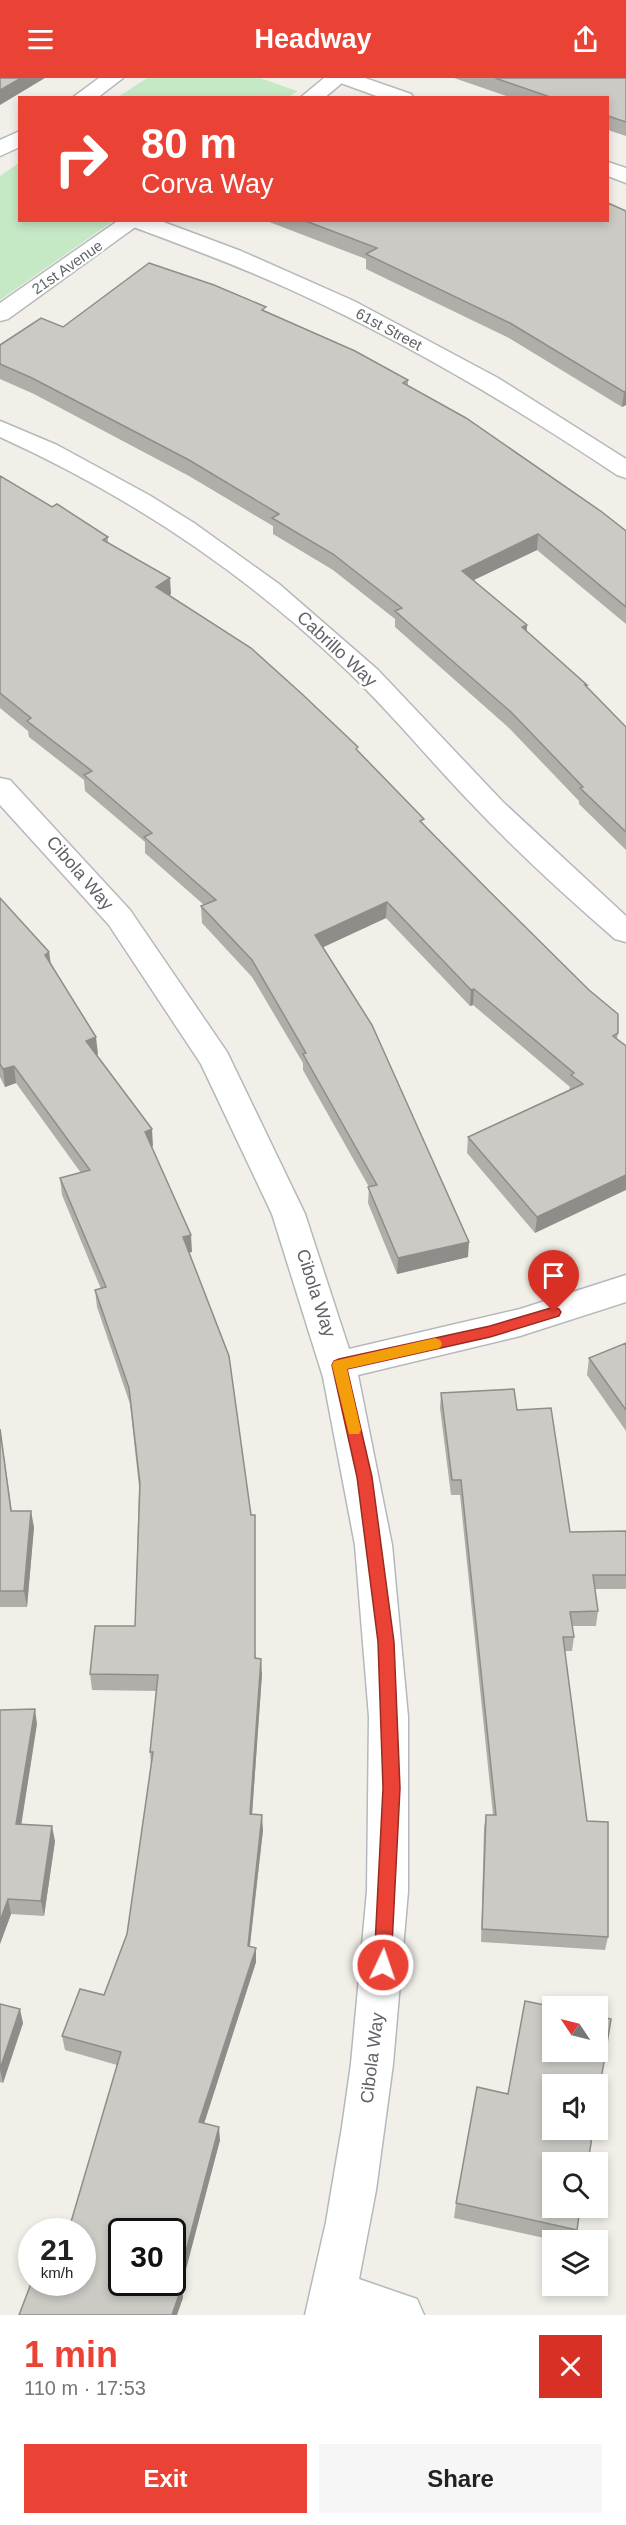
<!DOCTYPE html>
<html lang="en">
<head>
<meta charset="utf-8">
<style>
	body { margin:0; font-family:Arial,sans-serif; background:#f6f6f6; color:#222; height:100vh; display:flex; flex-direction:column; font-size:22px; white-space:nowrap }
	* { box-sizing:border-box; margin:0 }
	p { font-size:20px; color:#767676 }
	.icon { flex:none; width:33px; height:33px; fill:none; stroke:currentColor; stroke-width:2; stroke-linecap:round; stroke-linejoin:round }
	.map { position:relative; height:2237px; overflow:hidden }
	.drawer { display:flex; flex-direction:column; background:#fff; flex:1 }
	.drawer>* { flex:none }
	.top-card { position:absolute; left:18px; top:18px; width:591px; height:126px; border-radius:0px; box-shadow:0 3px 9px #0003; background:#ea4335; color:#fff; overflow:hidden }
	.needle { width:39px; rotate:305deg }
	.buttons { position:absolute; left:542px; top:1918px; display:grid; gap:12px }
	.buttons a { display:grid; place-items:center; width:66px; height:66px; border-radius:0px; background:#fff; box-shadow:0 3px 9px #0003; font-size:30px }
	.speed { position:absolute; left:18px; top:2140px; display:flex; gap:12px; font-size:30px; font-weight:700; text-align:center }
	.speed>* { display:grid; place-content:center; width:78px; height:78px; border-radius:50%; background:#fff; box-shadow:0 3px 9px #0003; line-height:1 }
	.speed small { font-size:15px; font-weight:400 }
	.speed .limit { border:3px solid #111; border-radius:9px; background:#fff; color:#111 }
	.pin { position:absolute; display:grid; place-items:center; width:51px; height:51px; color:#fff; margin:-62px -26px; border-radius:50% 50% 50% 0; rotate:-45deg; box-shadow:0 0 6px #0007 }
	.pin .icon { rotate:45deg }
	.me { position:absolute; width:66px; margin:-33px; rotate:3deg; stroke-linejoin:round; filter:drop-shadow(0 0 4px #0008) }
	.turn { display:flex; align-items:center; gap:21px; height:126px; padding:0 24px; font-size:27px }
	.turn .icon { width:78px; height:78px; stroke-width:2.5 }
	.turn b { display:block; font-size:42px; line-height:51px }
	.round { display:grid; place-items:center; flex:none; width:63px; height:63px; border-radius:0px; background:#f6f6f6 }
	.overview { display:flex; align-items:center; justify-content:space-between; height:102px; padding:0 24px }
	h1 { font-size:36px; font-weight:800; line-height:45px; color:#ea4335 }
	.action { display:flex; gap:12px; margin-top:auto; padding:12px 24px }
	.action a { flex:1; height:69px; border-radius:0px; background:#ea4335; color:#fff; font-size:24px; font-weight:800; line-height:69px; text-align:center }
	.action a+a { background:#f6f6f6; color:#222 }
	header { display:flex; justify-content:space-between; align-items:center; height:78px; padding:0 24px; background:#ea4335; color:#fff; font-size:27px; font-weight:800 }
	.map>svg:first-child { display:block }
	.green { fill:#c5e8c5 }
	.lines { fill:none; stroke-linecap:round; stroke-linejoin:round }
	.street-casing { stroke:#b5b8bc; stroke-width:3 }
	.secondary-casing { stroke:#b6babf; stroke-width:3 }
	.street { fill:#fff; fill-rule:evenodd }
	.secondary { fill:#fff; fill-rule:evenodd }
	.wall { fill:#afaea9 }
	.shaded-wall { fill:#8f8d8a }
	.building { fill:#cccac5; stroke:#8f8d8a; stroke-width:1.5; fill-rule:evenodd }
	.route { fill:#ea4335; stroke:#982c22; stroke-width:1.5 }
	.slow { fill:#f59e0b }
	.labels { text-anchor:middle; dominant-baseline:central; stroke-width:4.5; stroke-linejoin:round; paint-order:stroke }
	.far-street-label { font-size:15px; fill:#5f6368; stroke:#fff }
	.street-label { font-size:18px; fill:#5f6368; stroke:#fff }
</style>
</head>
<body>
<header><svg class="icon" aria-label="menu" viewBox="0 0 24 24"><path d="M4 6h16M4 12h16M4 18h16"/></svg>Headway<svg class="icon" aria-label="share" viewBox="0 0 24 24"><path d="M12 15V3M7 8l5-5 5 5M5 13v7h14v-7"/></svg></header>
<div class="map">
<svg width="626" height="2237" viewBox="0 0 626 2237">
	<rect width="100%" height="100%" fill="#f1efe8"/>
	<!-- green -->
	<path class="green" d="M 147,0 L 260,0 L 297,13 L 288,20 L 118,19 Z
		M 19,85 L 20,142 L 113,143 L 0,222 L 0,98 Z"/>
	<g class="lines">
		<!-- street casing -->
		<g class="street-casing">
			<path id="street" d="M 335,0 L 365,0 L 411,16 L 414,20 L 382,20 L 338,4 Z
				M 608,84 L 626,90 L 626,105 L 608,98 Z
				M 125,142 L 158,142 L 241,173 L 354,223 L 498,300 L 626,381 L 626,400 L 617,397 C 512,327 404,263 289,211 C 236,187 182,167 128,147 Z
				M 0,343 L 57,367 L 149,417 L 194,445 L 279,506 L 378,592 L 503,724 L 626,838 L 626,864 L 615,861 C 564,817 513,770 467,721 C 425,677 387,630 342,588 C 242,493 126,416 0,359 Z
				M 0,700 L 10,702 L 130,832 L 227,974 L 305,1136 L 349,1271 L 520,1231 L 626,1197 L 626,1224 L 520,1258 L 358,1297 L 392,1467 L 408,1639 L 408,1813 L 393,1986 L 376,2112 L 359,2201 L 417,2221 L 424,2237 L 305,2237 L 326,2144 L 342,2049 L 351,1986 L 367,1813 L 369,1639 L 355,1467 L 323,1299 L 272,1136 L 201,986 L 109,847 L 0,727 Z"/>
		</g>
		<!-- secondary casing -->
		<g class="secondary-casing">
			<path id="secondary" d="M 99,0 L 123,0 L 97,20 L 72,20 Z
				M 324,0 L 348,0 L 324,20 L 300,20 Z
				M 20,53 L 20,69 L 0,78 L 0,62 Z
				M 119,142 L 145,142 L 8,241 L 0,243 L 0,225 Z"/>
		</g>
		<!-- street -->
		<use href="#street" class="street"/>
		<!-- secondary -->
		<use href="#secondary" class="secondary"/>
	</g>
	<!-- wall -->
	<path class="wall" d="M 454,0 L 626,0 L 626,58 L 608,52 L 608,20 L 512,20 Z
		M 264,142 L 608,142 L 626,327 L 622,329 L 509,260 L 366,191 L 366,181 Z
		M 266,233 L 408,302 L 408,308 L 626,453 L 626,546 L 537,472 L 474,502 L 527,547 L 526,553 L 587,609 L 626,649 L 626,772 L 579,726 L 579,723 L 509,650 L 395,549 L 395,541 L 333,492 L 273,456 L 273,448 L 189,398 L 34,316 L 0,301 L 0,267 L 63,249 Z
		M 0,398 L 52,429 L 108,459 L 108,465 L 171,516 L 168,517 L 358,673 L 424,746 L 618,955 L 617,961 L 535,1155 L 467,1075 L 468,1059 L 569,1012 L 570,1009 L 473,927 L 470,928 L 386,840 L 323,869 L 468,1179 L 397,1196 L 368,1125 L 369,1109 L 303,992 L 303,985 L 252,899 L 202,845 L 201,828 L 204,827 L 145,775 L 145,764 L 85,713 L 84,702 L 29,659 L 28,653 L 0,630 Z
		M 0,820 L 49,874 L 51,885 L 98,976 L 97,977 L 153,1068 L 152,1069 L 192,1174 L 189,1174 L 256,1580 L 262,1596 L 252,1736 L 263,1752 L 250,1868 L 256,1884 L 204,2046 L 220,2062 L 181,2208 L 183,2220 L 82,2205 L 117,1987 L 65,1972 L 62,1958 L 104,1917 L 127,1856 L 151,1688 L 150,1674 L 156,1613 L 92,1612 L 90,1596 L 135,1548 L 139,1409 L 130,1326 L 97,1229 L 95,1212 L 101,1211 L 62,1117 L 60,1100 L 81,1095 L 16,1005 L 5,1009 L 0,999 Z
		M 626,1265 L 626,1353 L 587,1297 L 589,1280 Z
		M 441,1315 L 517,1332 L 570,1454 L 626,1453 L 626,1511 L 595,1511 L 598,1533 L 596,1548 L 572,1548 L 574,1559 L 572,1573 L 565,1573 L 587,1743 L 608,1859 L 605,1872 L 481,1864 L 484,1750 L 486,1737 L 493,1737 L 460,1417 L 451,1417 L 440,1330 Z
		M 0,1350 L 12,1433 L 34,1449 L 27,1529 L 0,1529 Z
		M 37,1646 L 21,1746 L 55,1763 L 44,1838 L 11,1836 L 0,1866 Z
		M 0,1926 L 23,1945 L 3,2005 L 0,2004 Z
		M 456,2125 L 577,2152 L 575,2163 L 558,2163 L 454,2140 Z"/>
	<!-- shaded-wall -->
	<path class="shaded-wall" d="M 21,0 L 45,0 L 0,27 L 0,12 Z
		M 626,313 L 626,327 L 622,329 L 624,314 Z
		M 538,456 L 537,472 L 461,508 L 462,493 Z
		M 170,500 L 171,516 L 157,525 L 156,509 Z
		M 527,547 L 526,563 L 522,549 Z
		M 387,824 L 386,840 L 315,873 L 315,857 Z
		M 49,874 L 51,892 L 45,877 Z
		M 474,911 L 473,927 L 470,928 L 471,912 Z
		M 96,959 L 98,976 L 88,980 L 86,963 Z
		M 14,988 L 16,1005 L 5,1009 L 3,991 Z
		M 152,1051 L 153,1068 L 146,1071 L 145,1054 Z
		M 626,1097 L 626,1112 L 535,1155 L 537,1139 Z
		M 191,1157 L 192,1174 L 184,1176 L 183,1159 Z
		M 469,1164 L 468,1179 L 397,1196 L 398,1180 Z
		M 31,1433 L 34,1449 L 27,1529 L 24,1513 Z
		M 261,1581 L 262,1596 L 251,1751 L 250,1736 Z
		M 35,1631 L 37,1646 L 19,1761 L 16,1746 Z
		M 262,1737 L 263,1752 L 248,1882 L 248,1868 Z
		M 52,1748 L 55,1763 L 44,1838 L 41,1823 Z
		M 8,1821 L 11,1836 L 0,1866 L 0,1843 Z
		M 256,1870 L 256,1884 L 200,2058 L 199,2044 Z
		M 20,1931 L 23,1945 L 3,2005 L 0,1991 Z
		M 219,2049 L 220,2062 L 180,2214 L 182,2208 L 183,2220 L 177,2237 L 172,2237 L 177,2207 Z"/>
	<!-- building -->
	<path class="building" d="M 0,0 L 21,0 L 0,12 Z
		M 495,0 L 626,0 L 626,44 L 608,38 L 608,20 L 553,20 Z
		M 608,125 L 626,133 L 626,313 L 624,314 L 510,245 L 366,176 L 377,170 L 303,142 L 608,142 Z
		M 149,185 L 214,207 L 266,229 L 262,232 L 355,273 L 408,302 L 403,305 L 466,340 L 602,434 L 626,453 L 626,529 L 538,456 L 462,493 L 527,547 L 522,549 L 587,607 L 585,607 L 626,649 L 626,754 L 580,710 L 583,709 L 511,634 L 395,533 L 402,530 L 333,476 L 272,440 L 279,436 L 189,382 L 32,300 L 0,286 L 0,267 L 41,240 L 63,249 Z
		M 0,398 L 52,429 L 57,426 L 108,459 L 103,462 L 170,500 L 156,509 L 251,570 L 302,616 L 358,669 L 356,671 L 424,741 L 420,743 L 489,813 L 589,912 L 618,936 L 618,955 L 613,958 L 626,968 L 626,1097 L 537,1139 L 468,1059 L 583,1006 L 571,997 L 574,995 L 474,911 L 471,912 L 387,824 L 315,857 L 372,947 L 469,1164 L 398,1180 L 368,1109 L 377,1107 L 303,976 L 306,975 L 252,882 L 201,828 L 216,822 L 144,759 L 152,755 L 84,697 L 92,693 L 27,643 L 31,640 L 0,615 Z
		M 0,820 L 49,874 L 45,877 L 96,959 L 86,963 L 152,1051 L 145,1054 L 191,1157 L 183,1159 L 229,1278 L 251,1437 L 255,1437 L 255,1580 L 261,1581 L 250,1736 L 262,1737 L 248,1868 L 256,1870 L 199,2044 L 219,2049 L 177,2207 L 182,2208 L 172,2237 L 19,2237 L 32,2203 L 32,2205 L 82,2205 L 82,2154 L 68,2154 L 121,1974 L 62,1958 L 80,1911 L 104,1917 L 127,1856 L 153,1674 L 150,1674 L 158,1597 L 90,1596 L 95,1548 L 135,1548 L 140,1406 L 129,1310 L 95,1212 L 106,1209 L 60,1100 L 90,1092 L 14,988 L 3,991 L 0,986 ZM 122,2154 L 172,2154 L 172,2205 L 122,2205 Z
		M 626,1265 L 626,1332 L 589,1280 Z
		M 514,1311 L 517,1332 L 551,1330 L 570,1454 L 626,1453 L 626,1497 L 593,1497 L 598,1533 L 570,1534 L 574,1559 L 563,1559 L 587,1743 L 608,1744 L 608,1859 L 482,1851 L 486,1737 L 496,1737 L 461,1402 L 452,1402 L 441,1315 Z
		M 0,1351 L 11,1433 L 31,1433 L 24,1513 L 0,1513 Z
		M 35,1631 L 16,1746 L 52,1748 L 41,1823 L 8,1821 L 0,1843 L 0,1632 Z
		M 525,1923 L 554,1929 L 552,1929 L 552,1974 L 597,1974 L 597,1938 L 611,1941 L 597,2026 L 597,2007 L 552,2007 L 552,2052 L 593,2052 L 588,2085 L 552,2085 L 552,2130 L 580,2130 L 577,2152 L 456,2125 L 477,2009 L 508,2016 Z
		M 0,1926 L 20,1931 L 0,1991 Z"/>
	<!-- route -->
	<path class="route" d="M 554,1229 L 559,1231 L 561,1234 L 559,1238 L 490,1259 L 347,1291 L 372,1399 L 394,1564 L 400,1710 L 391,1887 L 389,1893 L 383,1895 L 377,1893 L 374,1887 L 383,1710 L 378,1564 L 357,1399 L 332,1287 L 334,1283 L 339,1281 L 490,1248 Z"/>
	<!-- slow -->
	<path class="slow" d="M 435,1260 L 440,1262 L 442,1266 L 440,1270 L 347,1291 L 361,1352 L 359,1356 L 349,1356 L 332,1287 L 334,1283 Z"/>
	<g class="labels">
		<!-- far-street labels -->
		<g class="far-street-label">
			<text transform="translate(67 189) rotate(-35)">21st Avenue</text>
			<text transform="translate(389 251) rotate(28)">61st Street</text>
		</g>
		<!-- street labels -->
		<g class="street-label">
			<text transform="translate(337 571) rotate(43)">Cabrillo Way</text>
			<text transform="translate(80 795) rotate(49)">Cibola Way</text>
			<text transform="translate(316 1215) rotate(72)">Cibola Way</text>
			<text transform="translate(372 1980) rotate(-83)">Cibola Way</text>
		</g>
	</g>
</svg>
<div class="buttons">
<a><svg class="needle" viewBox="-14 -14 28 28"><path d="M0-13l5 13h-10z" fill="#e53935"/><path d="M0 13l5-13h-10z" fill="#767676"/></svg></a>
<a><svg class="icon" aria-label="sound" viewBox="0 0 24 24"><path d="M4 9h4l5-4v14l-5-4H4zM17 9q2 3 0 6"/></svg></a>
<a><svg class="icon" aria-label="search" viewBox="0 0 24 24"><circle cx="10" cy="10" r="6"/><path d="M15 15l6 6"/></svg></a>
<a><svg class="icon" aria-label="layers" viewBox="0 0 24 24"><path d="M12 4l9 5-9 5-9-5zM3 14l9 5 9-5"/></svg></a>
</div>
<div class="speed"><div>21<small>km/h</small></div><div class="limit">30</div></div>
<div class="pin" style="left:554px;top:1234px;background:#d93025"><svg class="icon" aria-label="arrive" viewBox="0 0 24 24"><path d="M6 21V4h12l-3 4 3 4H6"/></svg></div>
<svg class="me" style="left:383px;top:1887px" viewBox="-20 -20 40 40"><circle r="17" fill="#ea4335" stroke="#fff" stroke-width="3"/><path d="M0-11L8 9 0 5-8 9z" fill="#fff"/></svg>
<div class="top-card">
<div class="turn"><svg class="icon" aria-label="right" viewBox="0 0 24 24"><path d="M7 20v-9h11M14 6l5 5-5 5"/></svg><div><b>80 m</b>Corva Way</div></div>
</div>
</div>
<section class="drawer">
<div class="overview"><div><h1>1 min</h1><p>110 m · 17:53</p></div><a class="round" style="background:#d93025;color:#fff"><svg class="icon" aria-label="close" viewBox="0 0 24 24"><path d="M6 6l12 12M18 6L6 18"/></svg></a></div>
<div class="action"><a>Exit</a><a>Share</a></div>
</section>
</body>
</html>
